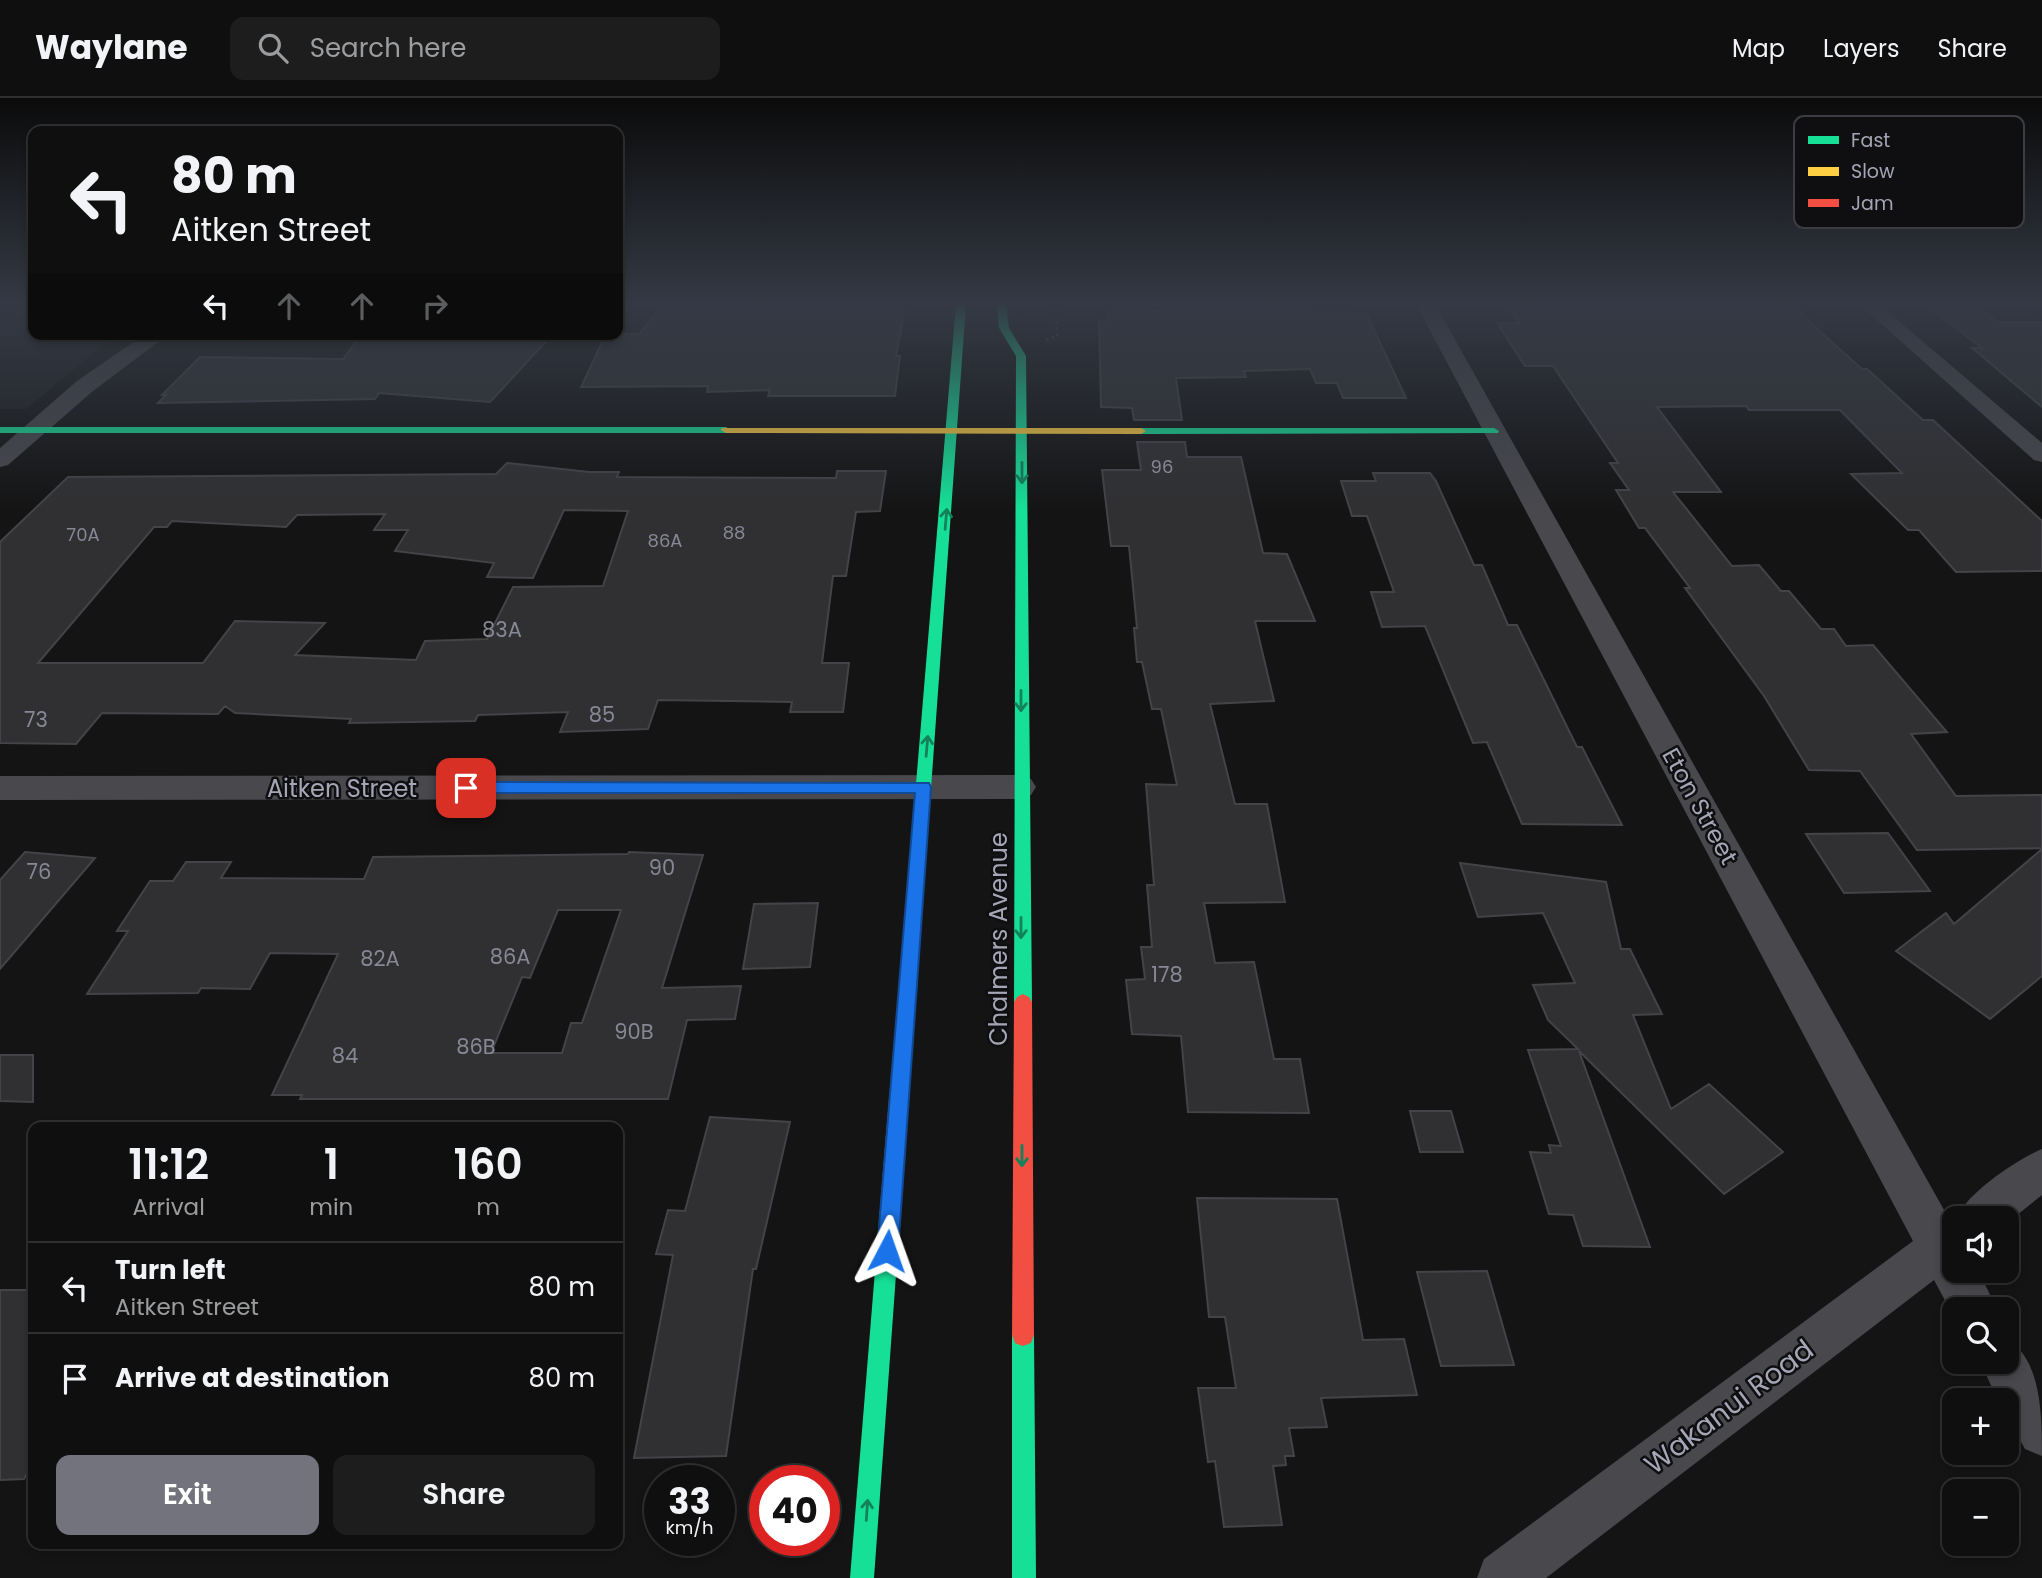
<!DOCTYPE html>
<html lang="en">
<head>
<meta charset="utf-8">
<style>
	body { margin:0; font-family:Poppins,sans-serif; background:#1d1d1d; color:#f1f3f6; height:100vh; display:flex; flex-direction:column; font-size:26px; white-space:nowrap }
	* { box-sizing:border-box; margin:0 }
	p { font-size:23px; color:#9b9c9e }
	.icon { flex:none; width:38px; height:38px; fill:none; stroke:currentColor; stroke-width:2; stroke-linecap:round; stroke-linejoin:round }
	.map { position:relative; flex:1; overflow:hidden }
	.panel { position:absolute; left:28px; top:1024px; width:595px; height:427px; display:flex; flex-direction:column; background:#0f0f0f; border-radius:14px; box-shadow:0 4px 10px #0003,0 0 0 2px #2f2f2f }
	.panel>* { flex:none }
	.guide { position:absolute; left:28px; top:28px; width:595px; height:214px; border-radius:14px; box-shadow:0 4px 10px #0003,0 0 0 2px #2f2f2f; background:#0f0f0f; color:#f1f3f6; overflow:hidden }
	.controls { position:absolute; left:1942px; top:1108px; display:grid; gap:14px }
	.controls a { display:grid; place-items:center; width:77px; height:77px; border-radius:14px; background:#0f0f0f; box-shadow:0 4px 10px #0003,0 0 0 2px #2f2f2f; font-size:35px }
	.speed { position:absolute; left:644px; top:1367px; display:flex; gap:14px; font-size:35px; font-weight:700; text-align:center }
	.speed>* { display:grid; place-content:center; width:91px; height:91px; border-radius:50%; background:#0f0f0f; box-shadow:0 4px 10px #0003,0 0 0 2px #2f2f2f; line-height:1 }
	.speed small { font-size:18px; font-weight:400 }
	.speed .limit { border:10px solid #d22; background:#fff; color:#111 }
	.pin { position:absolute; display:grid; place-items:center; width:60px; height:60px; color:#fff; margin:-30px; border-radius:14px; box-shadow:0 4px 10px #0006 }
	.me { position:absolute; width:77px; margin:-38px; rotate:4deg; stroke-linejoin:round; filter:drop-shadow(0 0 5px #0008) }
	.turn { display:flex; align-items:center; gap:24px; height:147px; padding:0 28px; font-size:32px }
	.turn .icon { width:91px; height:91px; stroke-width:2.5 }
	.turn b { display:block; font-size:49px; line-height:60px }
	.lanes { display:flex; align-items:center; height:66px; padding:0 28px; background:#0003; justify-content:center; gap:35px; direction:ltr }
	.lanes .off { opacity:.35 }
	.eta { display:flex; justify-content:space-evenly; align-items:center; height:119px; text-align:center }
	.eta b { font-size:42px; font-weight:600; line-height:49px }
	.primary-button { display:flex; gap:14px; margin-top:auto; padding:14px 28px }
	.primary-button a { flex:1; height:80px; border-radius:14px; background:#72737d; color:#fff; font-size:28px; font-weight:600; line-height:80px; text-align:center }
	.primary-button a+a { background:#1d1d1d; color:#f1f3f6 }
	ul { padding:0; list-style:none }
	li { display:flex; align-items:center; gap:21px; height:91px; padding:0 28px; border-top:2px solid #2f2f2f }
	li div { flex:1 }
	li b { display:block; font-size:26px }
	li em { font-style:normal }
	header { display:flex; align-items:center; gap:42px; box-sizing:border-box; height:98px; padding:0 35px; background:#0f0f0f; border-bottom:2px solid #2f2f2f }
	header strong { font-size:33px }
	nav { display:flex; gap:38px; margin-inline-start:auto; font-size:24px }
	.search { width:490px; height:63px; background:#1d1d1d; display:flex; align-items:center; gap:18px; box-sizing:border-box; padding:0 24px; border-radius:14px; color:#9b9c9e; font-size:26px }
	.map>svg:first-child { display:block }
	.built { fill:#1e1e20 }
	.building { fill:#303032; stroke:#434348; stroke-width:2; fill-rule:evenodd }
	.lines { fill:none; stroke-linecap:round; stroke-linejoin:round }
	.path { stroke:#4a4a4f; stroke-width:2.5; stroke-dasharray:2.5 3.5; stroke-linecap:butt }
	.street { fill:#48484d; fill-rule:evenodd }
	.fast { fill:#16e098; fill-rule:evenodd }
	.slow { fill:#ffcf43; fill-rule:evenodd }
	.jam { fill:#f24e42; fill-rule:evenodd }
	.oneway { stroke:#13825b }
	.route { fill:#1a73e8; stroke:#114b97; stroke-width:2 }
	.labels { text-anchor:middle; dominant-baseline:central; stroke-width:5; stroke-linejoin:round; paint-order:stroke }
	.far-number-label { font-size:18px; fill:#878895 }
	.number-label { font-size:21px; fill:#878895 }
	.street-label { font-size:24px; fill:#a4a6b6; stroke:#0f0e10 }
	.near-street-label { font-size:28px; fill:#a4a6b6; stroke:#0f0e10 }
	.key { fill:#0f0e10; stroke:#3c3c42; stroke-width:2 }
	.key-label { font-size:19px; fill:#a4a6b6 }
</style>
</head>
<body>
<header>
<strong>Waylane</strong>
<div class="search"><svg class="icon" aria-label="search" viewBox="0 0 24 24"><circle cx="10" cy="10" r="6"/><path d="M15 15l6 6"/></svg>Search here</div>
<nav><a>Map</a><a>Layers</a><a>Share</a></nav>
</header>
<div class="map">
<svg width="2042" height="1480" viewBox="0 0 2042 1480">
	<rect width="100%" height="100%" fill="#141414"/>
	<!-- built -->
	<path class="built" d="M 0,206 L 33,206 L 33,236 L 116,236 L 26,311 L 0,311 Z"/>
	<!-- building -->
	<path class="building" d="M 665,206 L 906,206 L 896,258 L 900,258 L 895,298 L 768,298 L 770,292 L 707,294 L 708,288 L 581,289 L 606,236 L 639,236 Z
		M 1507,206 L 1799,206 L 1804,219 L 1862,271 L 1867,271 L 1923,322 L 1933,322 L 2042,423 L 2042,473 L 1956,474 L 1919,432 L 1908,432 L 1851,376 L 1902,375 L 1840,312 L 1749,312 L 1746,308 L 1657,309 L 1721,394 L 1673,394 L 1732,468 L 1759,467 L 1781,493 L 1789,493 L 1821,531 L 1834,531 L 1846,548 L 1873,547 L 1947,634 L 1911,636 L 1956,698 L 2042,697 L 2042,750 L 1917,752 L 1860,673 L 1809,672 L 1764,598 L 1685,490 L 1690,490 L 1645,430 L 1639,430 L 1616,392 L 1629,392 L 1610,365 L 1618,365 L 1553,268 L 1525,268 L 1497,225 L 1519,225 Z
		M 1925,206 L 1973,206 L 1997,224 L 2042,224 L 2042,309 L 1972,250 L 1982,250 Z
		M 1270,207 L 1303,207 L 1305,214 L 1366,215 L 1406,300 L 1343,300 L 1337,285 L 1316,285 L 1310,271 L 1244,273 L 1246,279 L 1176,280 L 1182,322 L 1134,322 L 1132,310 L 1101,309 L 1099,222 L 1109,222 L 1108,214 L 1271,211 Z
		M 362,236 L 553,236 L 490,304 L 379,295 L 375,301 L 158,305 L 166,297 L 162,297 L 200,259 L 343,261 Z
		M 1137,344 L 1185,344 L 1187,359 L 1241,359 L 1263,455 L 1287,456 L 1315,523 L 1255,523 L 1274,603 L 1210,606 L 1235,706 L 1267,706 L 1285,804 L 1204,805 L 1215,865 L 1254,864 L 1274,961 L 1300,961 L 1309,1015 L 1188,1014 L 1181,938 L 1132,936 L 1126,882 L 1145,881 L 1141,849 L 1152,849 L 1147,787 L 1154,787 L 1146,686 L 1177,687 L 1161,611 L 1152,611 L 1142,564 L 1137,564 L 1134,530 L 1137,530 L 1129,448 L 1111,448 L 1102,372 L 1141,372 Z
		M 507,365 L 589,374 L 619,374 L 617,379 L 836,380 L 837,373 L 886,373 L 880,413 L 856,414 L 846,478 L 833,478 L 822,565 L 849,565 L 843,614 L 790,614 L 792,604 L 658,602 L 648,631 L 560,634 L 568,614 L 478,617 L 475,623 L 349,625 L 351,621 L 235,615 L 225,608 L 218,616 L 102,615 L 76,646 L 0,645 L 0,444 L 68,379 L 496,376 ZM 564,412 L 628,413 L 603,488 L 513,489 L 487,541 L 425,543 L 416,562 L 295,557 L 325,525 L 235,523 L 203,565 L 38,565 L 154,429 L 167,429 L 172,423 L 286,429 L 297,417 L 385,416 L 374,432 L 408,432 L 395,453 L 494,465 L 487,479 L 533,480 Z
		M 1373,375 L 1430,375 L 1436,383 L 1474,467 L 1482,467 L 1508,527 L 1517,527 L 1577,649 L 1582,649 L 1622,727 L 1522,726 L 1487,644 L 1473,645 L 1425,528 L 1382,529 L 1371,494 L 1394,494 L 1367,418 L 1352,418 L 1341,383 L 1376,383 Z
		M 1888,735 L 1930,793 L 1844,795 L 1806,736 Z
		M 2042,751 L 2042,878 L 1990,921 L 1896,853 L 1946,815 L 1954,826 Z
		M 25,754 L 95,760 L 0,871 L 0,782 Z
		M 629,754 L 703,757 L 662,890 L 741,888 L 735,921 L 687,922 L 668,1001 L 300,1001 L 302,997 L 272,997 L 338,856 L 270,855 L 250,891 L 201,890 L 198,895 L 87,896 L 128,833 L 117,833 L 150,783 L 173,783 L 186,764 L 231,764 L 221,780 L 364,781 L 373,759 L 628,756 ZM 558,812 L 621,812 L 582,925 L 571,925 L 562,955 L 491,955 L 522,879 L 530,880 Z
		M 1460,765 L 1606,784 L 1621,851 L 1630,851 L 1662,916 L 1633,917 L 1671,1011 L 1709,986 L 1783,1054 L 1724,1096 L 1579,953 L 1650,1149 L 1583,1148 L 1573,1117 L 1549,1116 L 1530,1054 L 1551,1055 L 1549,1047 L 1561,1048 L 1528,952 L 1578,951 L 1548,922 L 1533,887 L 1575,885 L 1543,815 L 1478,819 Z
		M 818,805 L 810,869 L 743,871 L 754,806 Z
		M 0,957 L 33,957 L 33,1004 L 0,1003 Z
		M 1410,1013 L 1451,1013 L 1463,1054 L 1420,1054 Z
		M 710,1019 L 790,1024 L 756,1171 L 753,1171 L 726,1358 L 634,1360 L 673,1157 L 656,1156 L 668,1112 L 685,1113 Z
		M 1197,1100 L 1337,1101 L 1363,1242 L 1404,1241 L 1417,1297 L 1321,1300 L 1327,1329 L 1289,1330 L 1294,1358 L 1285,1358 L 1286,1367 L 1273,1368 L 1282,1427 L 1224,1429 L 1215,1363 L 1208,1364 L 1198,1290 L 1236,1290 L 1225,1219 L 1209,1219 Z
		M 1487,1173 L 1514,1267 L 1441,1268 L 1417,1174 Z
		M 0,1192 L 33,1192 L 33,1364 L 24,1381 L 0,1382 Z"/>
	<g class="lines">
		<!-- path -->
		<path class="path" d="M 1046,242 L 1057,238 L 1056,206"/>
		<!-- street -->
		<path class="street" d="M 1416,206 L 1435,206 L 1948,1119 L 1958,1118 C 1968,1094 2018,1061 2042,1051 L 2042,1097 L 2007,1125 L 2007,1120 L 1955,1120 L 1955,1172 L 1978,1172 L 1997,1211 L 1955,1211 L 1955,1221 L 1934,1182 L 1546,1480 L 1477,1480 L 1484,1461 L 1913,1143 Z
			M 1859,206 L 1879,206 L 2042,345 L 2042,364 L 2034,362 Z
			M 145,236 L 169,236 L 93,293 L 8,367 L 0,369 L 0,350 L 77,283 Z
			M 1020,677 L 1031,681 L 1036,689 L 1031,697 L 1020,701 L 0,702 L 0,678 Z
			M 2007,1242 C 2042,1260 2042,1321 2042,1358 L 2025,1351 L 2007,1319 L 2007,1302 L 1998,1302 L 1980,1264 L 2007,1264 Z"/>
		<!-- fast -->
		<path class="fast" d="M 956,206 L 966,206 L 927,746 L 925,750 L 913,750 L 911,746 Z
			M 997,206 L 1006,206 L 1009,230 L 1026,258 L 1032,904 L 1029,909 L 1023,912 L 1017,909 L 1014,904 L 1016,258 L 999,230 Z
			M 0,329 L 726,329 L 731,332 L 726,335 L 0,335 Z
			M 1494,330 L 1499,333 L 1498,335 L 1141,336 L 1136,333 L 1141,330 Z
			M 897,1016 L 904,1019 L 907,1025 L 874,1480 L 850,1480 L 887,1025 L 890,1019 Z
			M 1023,1226 L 1031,1229 L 1034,1237 L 1036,1480 L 1012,1480 L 1012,1237 L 1015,1229 Z"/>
		<!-- slow -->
		<path class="slow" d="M 722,330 L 1141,330 L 1146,333 L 1141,336 L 726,335 L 721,332 Z"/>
		<!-- jam -->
		<path class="jam" d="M 919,740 L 925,742 L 927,746 L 907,1025 L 904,1031 L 897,1034 L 890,1031 L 887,1025 L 911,746 L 913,742 Z
			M 1023,896 L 1029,899 L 1032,904 L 1034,1237 L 1031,1245 L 1023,1248 L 1015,1245 L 1012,1237 L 1014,904 L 1017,899 Z"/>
	</g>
	<!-- one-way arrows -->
	<defs><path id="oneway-shaft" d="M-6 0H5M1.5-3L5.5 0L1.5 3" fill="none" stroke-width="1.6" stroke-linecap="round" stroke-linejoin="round" transform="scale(1.75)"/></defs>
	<g class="oneway">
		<use href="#oneway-shaft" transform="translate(1022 375) rotate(90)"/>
		<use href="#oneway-shaft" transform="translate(946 421) rotate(-85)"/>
		<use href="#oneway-shaft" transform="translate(1021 603) rotate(90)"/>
		<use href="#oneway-shaft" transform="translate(927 648) rotate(-85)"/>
		<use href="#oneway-shaft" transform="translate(1021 830) rotate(90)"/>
		<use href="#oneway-shaft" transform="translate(1022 1058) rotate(90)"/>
		<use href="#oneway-shaft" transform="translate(867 1412) rotate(-86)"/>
	</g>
	<!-- sky -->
	<linearGradient id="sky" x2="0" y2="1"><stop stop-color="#0b0b0b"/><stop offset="0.5" stop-color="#343a45"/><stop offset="1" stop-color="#343a45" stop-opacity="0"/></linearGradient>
	<rect width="2042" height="413" fill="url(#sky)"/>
	<!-- route -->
	<path class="route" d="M 466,684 L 929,685 L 931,689 L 898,1153 L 895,1160 L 887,1163 L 880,1160 L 877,1153 L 915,695 L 466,695 L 458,690 Z"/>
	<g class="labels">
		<!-- far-number labels -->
		<g class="far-number-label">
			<text x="1162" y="368">96</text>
			<text x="734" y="434">88</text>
			<text x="83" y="436">70A</text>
			<text x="665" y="442">86A</text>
		</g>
		<!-- number labels -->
		<g class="number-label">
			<text x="502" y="531">83A</text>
			<text x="602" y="616">85</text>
			<text x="36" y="621">73</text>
			<text x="662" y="769">90</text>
			<text x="39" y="773">76</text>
			<text x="510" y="858">86A</text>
			<text x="380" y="860">82A</text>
			<text x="1167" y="876">178</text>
			<text x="634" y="933">90B</text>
			<text x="476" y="948">86B</text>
			<text x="345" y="957">84</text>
		</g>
		<!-- street labels -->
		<g class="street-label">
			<text x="342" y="690">Aitken Street</text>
			<text transform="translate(1700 708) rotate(61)">Eton Street</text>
			<text transform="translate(998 841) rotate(-90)">Chalmers Avenue</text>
		</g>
		<!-- near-street labels -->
		<g class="near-street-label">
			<text transform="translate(1729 1309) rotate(-37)">Wakanui Road</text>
		</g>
	</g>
	<!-- legend -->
	<rect x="1794" y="18" width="230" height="112" rx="10" class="key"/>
	<rect x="1808" y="38" width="31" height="8" fill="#16e098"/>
	<rect x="1808" y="69" width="31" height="9" fill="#ffcf43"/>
	<rect x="1808" y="101" width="31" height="8" fill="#f24e42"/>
	<g class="key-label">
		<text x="1851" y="49">Fast</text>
		<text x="1851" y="80">Slow</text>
		<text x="1851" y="112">Jam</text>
	</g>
</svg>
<div class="controls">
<a><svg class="icon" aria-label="sound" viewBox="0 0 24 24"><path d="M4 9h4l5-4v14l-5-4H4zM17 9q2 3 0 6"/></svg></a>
<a><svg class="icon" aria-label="search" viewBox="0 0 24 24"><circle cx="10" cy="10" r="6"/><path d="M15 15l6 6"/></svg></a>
<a>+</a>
<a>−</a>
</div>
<div class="speed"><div>33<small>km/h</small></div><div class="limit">40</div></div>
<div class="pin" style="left:466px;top:690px;background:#d93025"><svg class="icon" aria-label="arrive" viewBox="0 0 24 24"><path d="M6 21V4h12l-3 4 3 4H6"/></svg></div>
<svg class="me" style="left:887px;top:1153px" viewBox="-20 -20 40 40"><path d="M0-17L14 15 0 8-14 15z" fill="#1a73e8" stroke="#fff" stroke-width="4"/></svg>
<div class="guide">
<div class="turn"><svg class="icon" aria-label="left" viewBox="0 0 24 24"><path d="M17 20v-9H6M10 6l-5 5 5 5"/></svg><div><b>80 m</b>Aitken Street</div></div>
<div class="lanes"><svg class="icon" aria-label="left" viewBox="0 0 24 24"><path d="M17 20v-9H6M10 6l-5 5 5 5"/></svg><svg class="icon off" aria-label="ahead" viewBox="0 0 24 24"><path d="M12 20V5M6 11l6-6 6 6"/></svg><svg class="icon off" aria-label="ahead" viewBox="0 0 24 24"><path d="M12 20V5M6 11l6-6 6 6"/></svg><svg class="icon off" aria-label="right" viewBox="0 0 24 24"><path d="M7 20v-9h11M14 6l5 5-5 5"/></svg></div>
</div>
<section class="panel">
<div class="eta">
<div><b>11:12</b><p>Arrival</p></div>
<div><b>1</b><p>min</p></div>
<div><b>160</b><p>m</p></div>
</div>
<ul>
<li><svg class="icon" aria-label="left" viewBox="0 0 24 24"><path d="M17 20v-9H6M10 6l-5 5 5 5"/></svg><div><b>Turn left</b><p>Aitken Street</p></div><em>80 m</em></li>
<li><svg class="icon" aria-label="arrive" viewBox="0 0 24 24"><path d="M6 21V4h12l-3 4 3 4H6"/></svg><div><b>Arrive at destination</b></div><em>80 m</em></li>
</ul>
<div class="primary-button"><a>Exit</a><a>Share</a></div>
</section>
</div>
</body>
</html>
